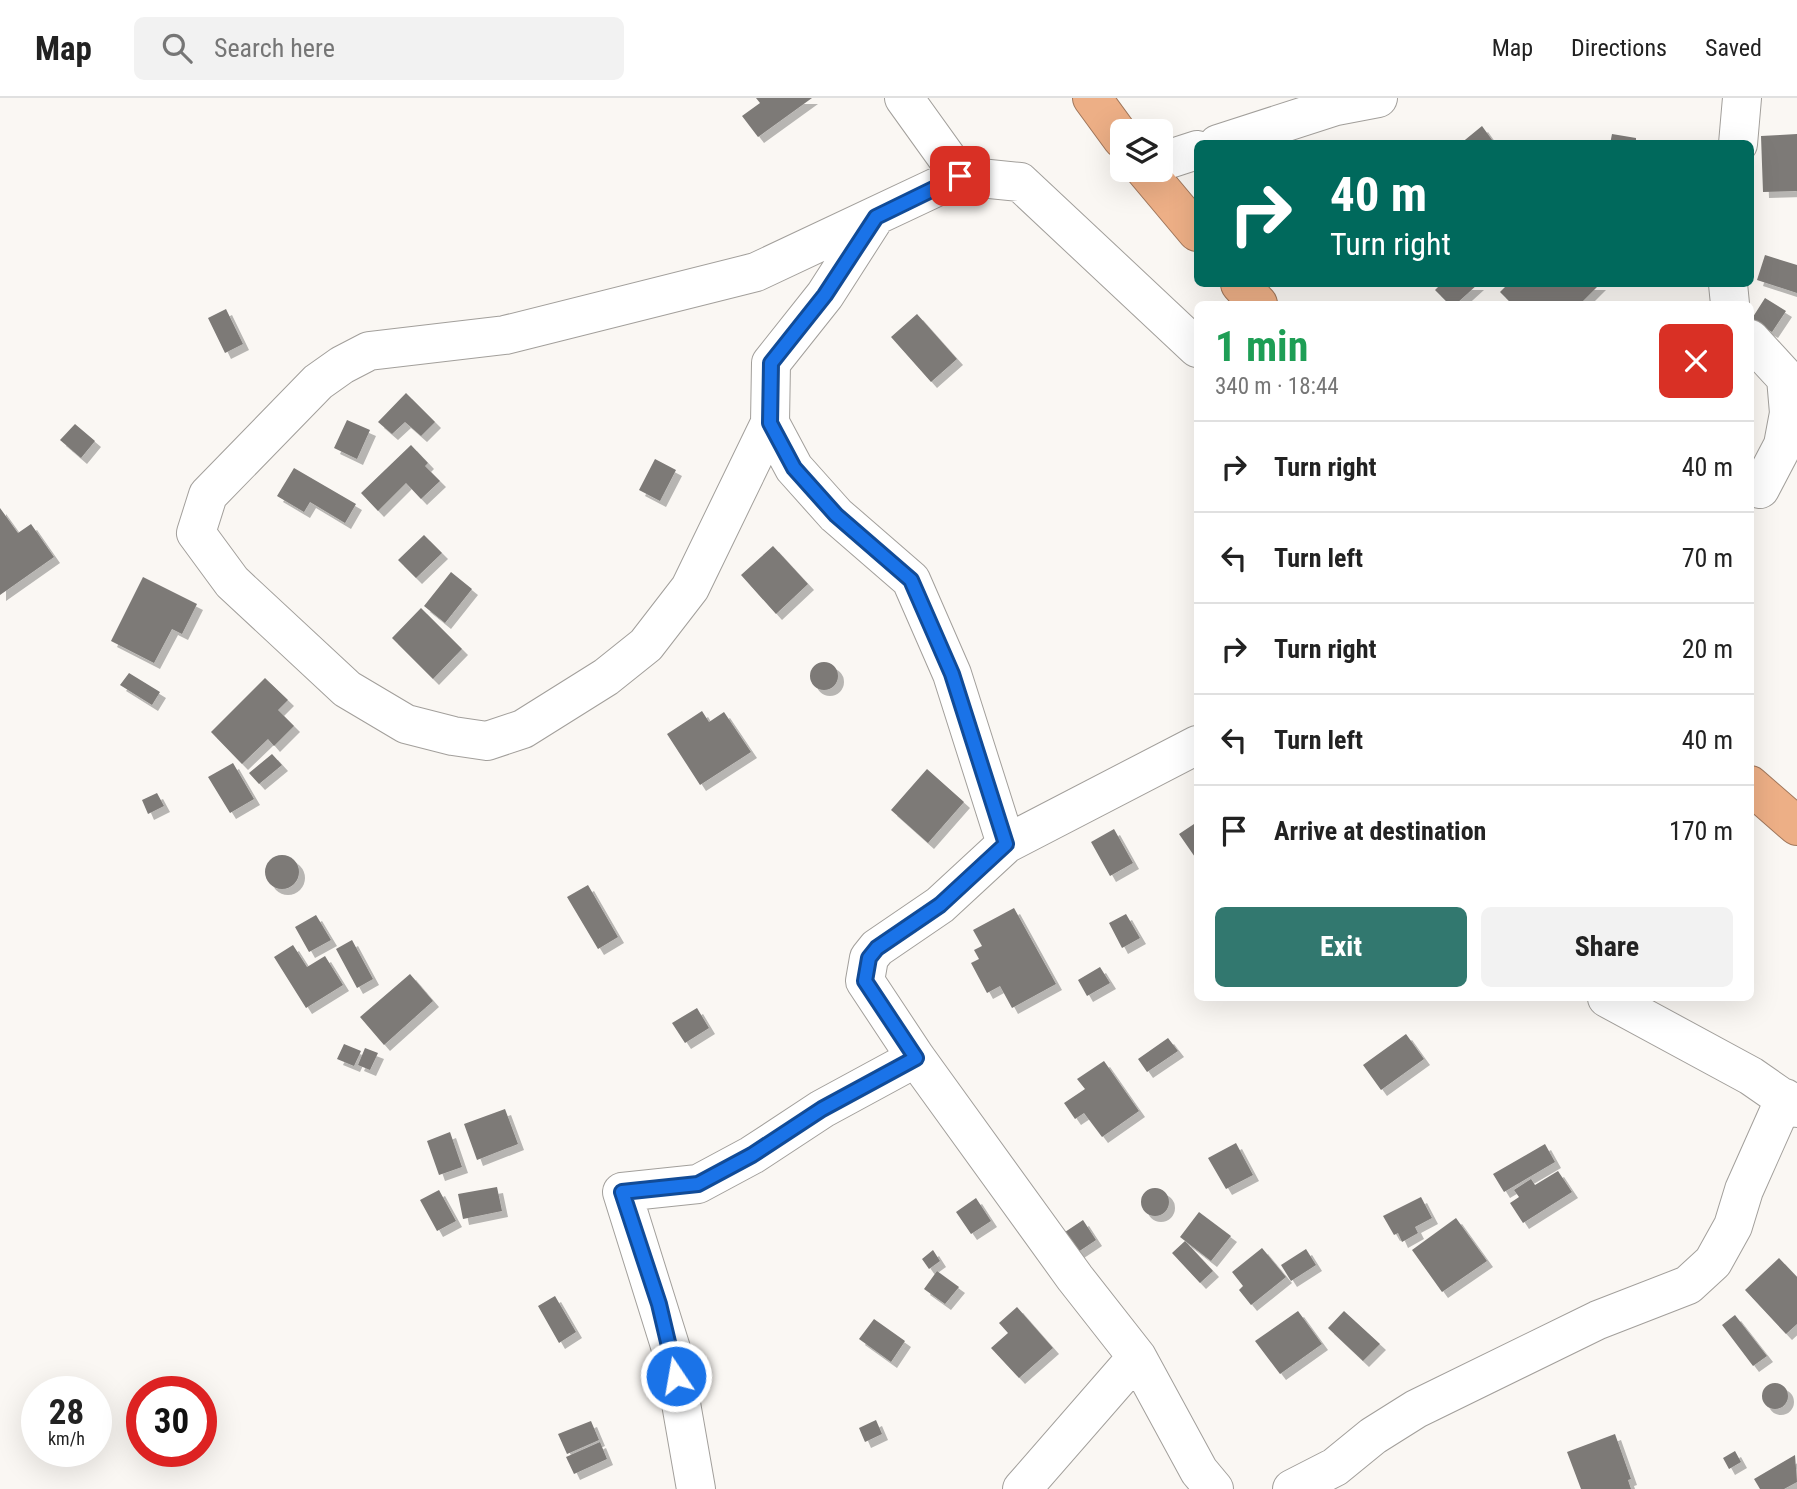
<!DOCTYPE html>
<html lang="en">
<head>
<meta charset="utf-8">
<style>
	body { margin:0; font-family:"Roboto Condensed",sans-serif; background:#f2f2f2; color:#222; height:100vh; display:flex; flex-direction:column; font-size:26px; white-space:nowrap }
	* { box-sizing:border-box; margin:0 }
	p { font-size:23px; color:#767676 }
	.icon { flex:none; width:38px; height:38px; fill:none; stroke:currentColor; stroke-width:2; stroke-linecap:round; stroke-linejoin:round }
	.map { position:relative; flex:1; overflow:hidden }
	.panel { position:absolute; left:1194px; top:203px; width:560px; height:700px; display:flex; flex-direction:column; background:#fff; border-radius:10px; box-shadow:0 7px 28px #0002 }
	.panel>* { flex:none }
	.guide { position:absolute; left:1194px; top:42px; width:560px; height:147px; border-radius:10px; box-shadow:0 7px 28px #0002; background:#00695c; color:#fff; overflow:hidden }
	.fabs { position:absolute; left:1110px; top:21px; display:grid; gap:14px }
	.fabs a { display:grid; place-items:center; width:63px; height:63px; border-radius:10px; background:#fff; box-shadow:0 7px 28px #0002; font-size:35px }
	.speed { position:absolute; left:21px; top:1278px; display:flex; gap:14px; font-size:35px; font-weight:700; text-align:center }
	.speed>* { display:grid; place-content:center; width:91px; height:91px; border-radius:50%; background:#fff; box-shadow:0 7px 28px #0002; line-height:1 }
	.speed small { font-size:18px; font-weight:400 }
	.speed .limit { border:10px solid #d22; background:#fff; color:#111 }
	.pin { position:absolute; display:grid; place-items:center; width:60px; height:60px; color:#fff; margin:-30px; border-radius:14px; box-shadow:0 4px 10px #0006 }
	.me { position:absolute; width:77px; margin:-38px; rotate:348deg; stroke-linejoin:round; filter:drop-shadow(0 0 5px #0008) }
	.turn { display:flex; align-items:center; gap:24px; height:147px; padding:0 21px; font-size:32px }
	.turn .icon { width:91px; height:91px; stroke-width:2.5 }
	.turn b { display:block; font-size:49px; line-height:60px }
	.round { display:grid; place-items:center; flex:none; width:74px; height:74px; border-radius:10px; background:#f2f2f2 }
	.headline { display:flex; align-items:center; justify-content:space-between; height:119px; padding:0 21px }
	h1 { font-size:42px; font-weight:700; line-height:52px; color:#1e9e55 }
	.cta { display:flex; gap:14px; margin-top:auto; padding:14px 21px }
	.cta a { flex:1; height:80px; border-radius:10px; background:#32786f; color:#fff; font-size:28px; font-weight:700; line-height:80px; text-align:center }
	.cta a+a { background:#f2f2f2; color:#222 }
	ul { padding:0; list-style:none }
	li { display:flex; align-items:center; gap:21px; height:91px; padding:0 21px; border-top:2px solid #e0e0e0 }
	li div { flex:1 }
	li b { display:block; font-size:26px }
	li em { font-style:normal }
	header { display:flex; align-items:center; gap:42px; box-sizing:border-box; height:98px; padding:0 35px; background:#fff; border-bottom:2px solid #e0e0e0 }
	header strong { font-size:33px }
	nav { display:flex; gap:38px; margin-inline-start:auto; font-size:24px }
	.search { width:490px; height:63px; background:#f2f2f2; display:flex; align-items:center; gap:18px; box-sizing:border-box; padding:0 24px; border-radius:10px; color:#767676; font-size:26px }
	.map>svg:first-child { display:block }
	.building { fill:#7d7a77; filter:url(#shadow) }
	.lines { fill:none; stroke-linecap:round; stroke-linejoin:round }
	.minor-casing { stroke:#a29f9b; stroke-width:40 }
	.highway-casing { stroke:#9f765b; stroke-width:40 }
	.minor { stroke:#fff; stroke-width:38 }
	.highway { stroke:#edaf86; stroke-width:38 }
	.route-casing { stroke:#114b97; stroke-width:18 }
	.route { stroke:#1a73e8; stroke-width:12 }
</style>
</head>
<body>
<header>
<strong>Map</strong>
<div class="search"><svg class="icon" aria-label="search" viewBox="0 0 24 24"><circle cx="10" cy="10" r="6"/><path d="M15 15l6 6"/></svg>Search here</div>
<nav><a>Map</a><a>Directions</a><a>Saved</a></nav>
</header>
<div class="map">
<svg width="1797" height="1391" viewBox="0 0 1797 1391">
	<defs>
		<filter id="shadow"><feDropShadow dx="6" dy="6" stdDeviation="0" flood-color="#0004"/></filter>
	</defs>
	<rect width="100%" height="100%" fill="#faf7f3"/>
	<!-- building -->
	<path class="building" d="M 756,0 L 812,0 L 758,39 L 742,18 L 760,5 Z
		M 1482,28 L 1495,46 L 1460,46 Z
		M 1612,36 L 1636,40 L 1636,46 L 1610,46 Z
		M 1797,36 L 1797,93 L 1763,94 L 1761,38 Z
		M 1765,157 L 1797,167 L 1797,195 L 1757,182 Z
		M 1441,186 L 1478,186 L 1456,206 L 1449,206 L 1435,192 Z
		M 1508,186 L 1600,186 L 1580,206 L 1512,206 L 1500,194 Z
		M 1765,200 L 1786,213 L 1772,234 L 1751,222 Z
		M 226,211 L 243,246 L 225,255 L 208,220 Z
		M 917,216 L 957,261 L 931,284 L 891,239 Z
		M 406,295 L 435,324 L 421,338 L 405,324 L 392,336 L 378,324 Z
		M 347,322 L 370,332 L 357,361 L 334,350 Z
		M 75,326 L 95,343 L 81,360 L 60,342 Z
		M 411,347 L 428,365 L 425,368 L 440,383 L 421,401 L 406,385 L 378,413 L 361,395 Z
		M 655,361 L 676,372 L 660,403 L 639,392 Z
		M 294,370 L 356,406 L 345,425 L 310,404 L 304,414 L 277,398 Z
		M 0,410 L 18,435 L 31,426 L 54,459 L 0,497 Z
		M 424,437 L 442,455 L 416,480 L 398,462 Z
		M 773,448 L 808,486 L 776,516 L 741,477 Z
		M 451,474 L 472,491 L 445,525 L 424,508 Z
		M 143,479 L 197,506 L 182,536 L 172,531 L 154,565 L 111,543 Z
		M 421,510 L 462,551 L 433,581 L 392,540 Z
		M810 578a14 14 0 1 1 28 0a14 14 0 1 1-28 0Z
		M 129,575 L 160,594 L 152,607 L 120,587 Z
		M 265,580 L 288,602 L 278,612 L 294,628 L 274,648 L 268,641 L 242,666 L 211,634 Z
		M 702,613 L 709,624 L 724,614 L 751,654 L 700,687 L 667,636 Z
		M 272,656 L 282,667 L 259,686 L 249,675 Z
		M 233,665 L 254,701 L 230,715 L 208,679 Z
		M 927,671 L 964,704 L 928,745 L 891,712 Z
		M 157,695 L 164,708 L 148,716 L 142,702 Z
		M 1197,724 L 1197,762 L 1179,736 Z
		M 1114,731 L 1133,765 L 1110,778 L 1091,744 Z
		M265 774a17 17 0 1 1 34 0a17 17 0 1 1-34 0Z
		M 588,787 L 618,839 L 598,851 L 567,799 Z
		M 1014,810 L 1056,886 L 1012,910 L 1000,888 L 987,895 L 971,865 L 979,861 L 974,852 L 982,848 L 973,832 Z
		M 1126,816 L 1140,840 L 1122,850 L 1109,825 Z
		M 316,817 L 331,842 L 309,854 L 295,829 Z
		M 352,842 L 373,881 L 357,890 L 336,851 Z
		M 293,847 L 307,869 L 325,858 L 343,887 L 306,910 L 274,859 Z
		M 1100,869 L 1110,885 L 1087,898 L 1078,882 Z
		M 410,876 L 433,903 L 384,947 L 360,919 Z
		M 697,910 L 709,930 L 685,945 L 672,925 Z
		M 1406,936 L 1424,961 L 1381,992 L 1363,967 Z
		M 1168,940 L 1178,953 L 1147,974 L 1138,961 Z
		M 344,946 L 361,953 L 354,968 L 337,961 Z
		M 365,950 L 378,955 L 370,972 L 358,967 Z
		M 1104,963 L 1139,1013 L 1102,1039 L 1084,1015 L 1075,1021 L 1064,1005 L 1085,991 L 1077,981 Z
		M 505,1011 L 518,1046 L 477,1062 L 464,1026 Z
		M 450,1034 L 462,1069 L 439,1077 L 427,1043 Z
		M 1236,1045 L 1253,1077 L 1226,1091 L 1208,1060 Z
		M 1545,1046 L 1555,1064 L 1504,1094 L 1493,1076 Z
		M 1558,1073 L 1572,1094 L 1523,1125 L 1510,1105 L 1519,1099 L 1514,1092 L 1531,1081 L 1535,1087 Z
		M 497,1089 L 502,1113 L 463,1121 L 458,1096 Z
		M1141 1104a14 14 0 1 1 28 0a14 14 0 1 1-28 0Z
		M 439,1092 L 456,1123 L 437,1133 L 420,1102 Z
		M 1421,1099 L 1432,1120 L 1415,1129 L 1418,1135 L 1402,1144 L 1398,1135 L 1394,1137 L 1383,1118 Z
		M 976,1100 L 991,1123 L 971,1136 L 956,1114 Z
		M 1199,1114 L 1231,1138 L 1211,1163 L 1180,1139 Z
		M 1456,1120 L 1487,1163 L 1442,1194 L 1412,1152 Z
		M 1083,1122 L 1096,1142 L 1078,1154 L 1065,1134 Z
		M 1185,1143 L 1213,1173 L 1200,1185 L 1172,1155 Z
		M 1262,1150 L 1286,1179 L 1251,1207 L 1239,1192 L 1243,1188 L 1232,1174 Z
		M 1306,1151 L 1316,1167 L 1291,1183 L 1281,1167 Z
		M 933,1152 L 940,1163 L 929,1171 L 922,1161 Z
		M 1779,1160 L 1797,1179 L 1797,1226 L 1786,1236 L 1745,1192 Z
		M 937,1173 L 959,1189 L 945,1206 L 924,1191 Z
		M 555,1198 L 576,1234 L 559,1245 L 538,1208 Z
		M 1017,1209 L 1053,1250 L 1019,1280 L 991,1250 L 1008,1235 L 999,1225 Z
		M 1298,1213 L 1322,1246 L 1280,1276 L 1255,1243 Z
		M 1344,1213 L 1380,1246 L 1363,1263 L 1328,1230 Z
		M 1735,1217 L 1767,1258 L 1753,1268 L 1722,1227 Z
		M 874,1221 L 905,1243 L 891,1264 L 859,1241 Z
		M1762 1298a13 13 0 1 1 26 0a13 13 0 1 1-26 0Z
		M 876,1322 L 882,1336 L 865,1344 L 859,1330 Z
		M 591,1323 L 599,1342 L 567,1356 L 558,1336 Z
		M 1615,1336 L 1631,1381 L 1628,1382 L 1631,1391 L 1581,1391 L 1567,1354 Z
		M 600,1344 L 607,1361 L 574,1376 L 566,1359 Z
		M 1735,1353 L 1741,1364 L 1729,1371 L 1723,1360 Z
		M 1795,1357 L 1797,1384 L 1784,1391 L 1760,1391 L 1754,1381 Z"/>
	<g class="lines">
		<!-- minor casing -->
		<g class="minor-casing">
			<path id="minor" d="M 904,0 L 960,78
				M 1218,46 L 1336,8 L 1378,0
				M 1738,46 L 1742,0
				M 1160,64 L 1197,52
				M 875,119 L 825,197 L 771,265 L 770,325 L 690,490 L 646,547 L 606,579 L 523,631 L 487,643 L 453,638 L 406,626 L 347,591 L 232,484 L 196,435 L 208,397 L 318,284 L 342,267 L 369,253 L 505,237 L 756,174 L 960,78 L 1020,84 L 1197,250
				M 1728,186 L 1730,206
				M 1750,241 L 1786,280 L 1789,315 L 1783,347 L 1760,391
				M 770,325 L 794,370 L 836,417 L 911,482 L 952,576 L 1006,746
				M 1197,647 L 1006,746 L 940,807 L 877,850 L 869,860 L 865,883 L 916,960 L 1075,1180 L 1137,1259 L 1199,1373 L 1214,1391
				M 1607,900 L 1751,978 L 1797,1010
				M 696,1391 L 672,1254 L 622,1094 L 698,1086 L 752,1057 L 822,1011 L 916,960
				M 1022,1391 L 1137,1259
				M 1292,1391 L 1335,1369 L 1373,1338 L 1416,1311 L 1598,1222 L 1688,1187 L 1713,1164 L 1733,1128 L 1744,1092 L 1785,1000"/>
		</g>
		<!-- highway casing -->
		<g class="highway-casing">
			<path id="highway" d="M 1092,0 L 1122,41
				M 1145,72 L 1197,134
				M 1240,186 L 1258,206
				M 1750,687 L 1797,728"/>
		</g>
		<!-- minor -->
		<use href="#minor" class="minor"/>
		<!-- highway -->
		<use href="#highway" class="highway"/>
	</g>
	<g class="lines">
		<!-- route casing -->
		<g class="route-casing">
			<path id="route" d="M 676,1278 L 659,1206 L 622,1094 L 698,1086 L 752,1057 L 822,1011 L 916,960 L 865,883 L 869,860 L 877,850 L 940,807 L 1006,746 L 952,576 L 911,482 L 836,417 L 794,370 L 770,325 L 771,265 L 825,197 L 876,119 L 960,78"/>
		</g>
		<!-- route -->
		<use href="#route" class="route"/>
	</g>
</svg>
<div class="fabs">
<a><svg class="icon" aria-label="layers" viewBox="0 0 24 24"><path d="M12 4l9 5-9 5-9-5zM3 14l9 5 9-5"/></svg></a>
</div>
<div class="speed"><div>28<small>km/h</small></div><div class="limit">30</div></div>
<div class="pin" style="left:960px;top:78px;background:#d93025"><svg class="icon" aria-label="arrive" viewBox="0 0 24 24"><path d="M6 21V4h12l-3 4 3 4H6"/></svg></div>
<svg class="me" style="left:676px;top:1278px" viewBox="-20 -20 40 40"><circle r="17" fill="#1a73e8" stroke="#fff" stroke-width="3"/><path d="M0-11L8 9 0 5-8 9z" fill="#fff"/></svg>
<div class="guide">
<div class="turn"><svg class="icon" aria-label="right" viewBox="0 0 24 24"><path d="M7 20v-9h11M14 6l5 5-5 5"/></svg><div><b>40 m</b>Turn right</div></div>
</div>
<section class="panel">
<div class="headline"><div><h1>1 min</h1><p>340 m · 18:44</p></div><a class="round" style="background:#d93025;color:#fff"><svg class="icon" aria-label="close" viewBox="0 0 24 24"><path d="M6 6l12 12M18 6L6 18"/></svg></a></div>
<ul>
<li><svg class="icon" aria-label="right" viewBox="0 0 24 24"><path d="M7 20v-9h11M14 6l5 5-5 5"/></svg><div><b>Turn right</b></div><em>40 m</em></li>
<li><svg class="icon" aria-label="left" viewBox="0 0 24 24"><path d="M17 20v-9H6M10 6l-5 5 5 5"/></svg><div><b>Turn left</b></div><em>70 m</em></li>
<li><svg class="icon" aria-label="right" viewBox="0 0 24 24"><path d="M7 20v-9h11M14 6l5 5-5 5"/></svg><div><b>Turn right</b></div><em>20 m</em></li>
<li><svg class="icon" aria-label="left" viewBox="0 0 24 24"><path d="M17 20v-9H6M10 6l-5 5 5 5"/></svg><div><b>Turn left</b></div><em>40 m</em></li>
<li><svg class="icon" aria-label="arrive" viewBox="0 0 24 24"><path d="M6 21V4h12l-3 4 3 4H6"/></svg><div><b>Arrive at destination</b></div><em>170 m</em></li>
</ul>
<div class="cta"><a>Exit</a><a>Share</a></div>
</section>
</div>
</body>
</html>
